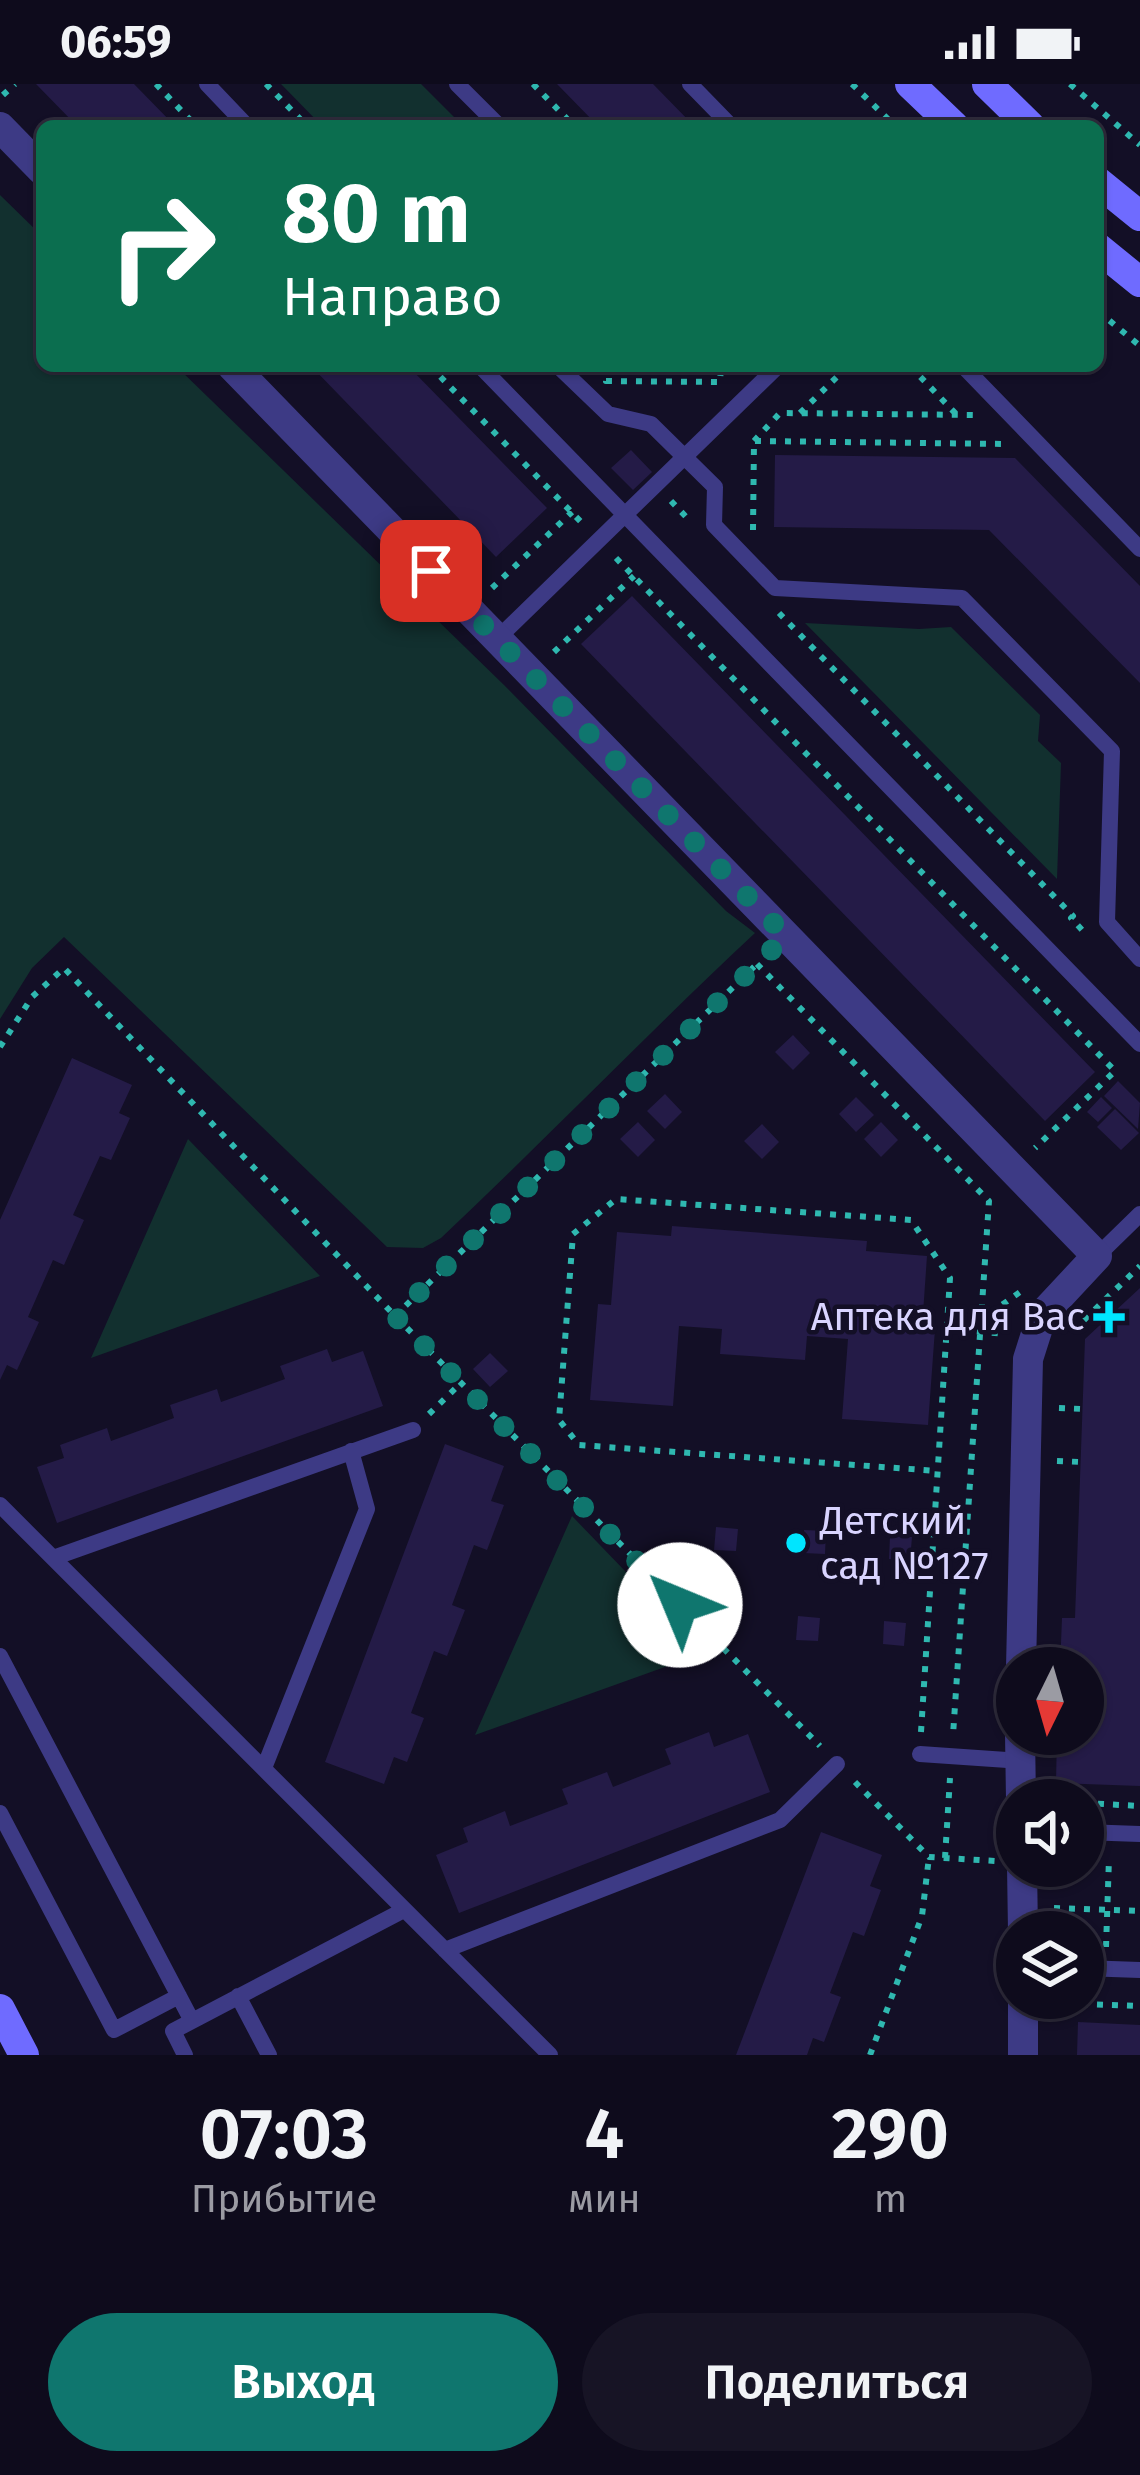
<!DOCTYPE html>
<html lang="ru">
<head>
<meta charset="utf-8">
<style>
	body { margin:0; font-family:"Fira Sans",sans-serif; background:#171425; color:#f1f3f6; height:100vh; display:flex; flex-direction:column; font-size:45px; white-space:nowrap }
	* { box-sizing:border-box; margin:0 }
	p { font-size:39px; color:#9b9ba3 }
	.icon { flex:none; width:66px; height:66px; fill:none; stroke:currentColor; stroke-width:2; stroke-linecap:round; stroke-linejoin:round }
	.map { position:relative; height:1971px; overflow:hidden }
	.side { display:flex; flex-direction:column; background:#0e0b1c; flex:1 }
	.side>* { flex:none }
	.top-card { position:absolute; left:36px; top:36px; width:1068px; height:252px; border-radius:18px; box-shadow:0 3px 9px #0004,0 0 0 3px #2e2b3b; background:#0b6e4f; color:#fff; overflow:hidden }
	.needle { width:78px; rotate:185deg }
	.tools { position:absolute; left:996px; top:1563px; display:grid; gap:24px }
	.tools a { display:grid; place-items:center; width:108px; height:108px; border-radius:50%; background:#0e0b1c; box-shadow:0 3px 9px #0004,0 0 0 3px #2e2b3b; font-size:60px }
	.pin { position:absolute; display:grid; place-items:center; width:102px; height:102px; color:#fff; margin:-51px; border-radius:24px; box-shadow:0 6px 18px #0006 }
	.me { position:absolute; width:132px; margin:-66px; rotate:315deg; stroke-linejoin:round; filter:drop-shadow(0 0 9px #0008) }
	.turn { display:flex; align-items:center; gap:42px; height:252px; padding:0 48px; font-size:54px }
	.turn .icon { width:156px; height:156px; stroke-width:2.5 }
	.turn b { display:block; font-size:84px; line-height:102px }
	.eta { display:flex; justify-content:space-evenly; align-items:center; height:204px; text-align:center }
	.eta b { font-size:72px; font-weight:600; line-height:84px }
	.button { display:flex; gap:24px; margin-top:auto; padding:24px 48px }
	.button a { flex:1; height:138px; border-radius:72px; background:#0f766e; color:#fff; font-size:48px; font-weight:600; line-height:138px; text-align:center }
	.button a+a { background:#171425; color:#f1f3f6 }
	.status { display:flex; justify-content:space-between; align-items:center; height:84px; padding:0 60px; background:#0e0b1c; direction:ltr }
	.status svg { height:33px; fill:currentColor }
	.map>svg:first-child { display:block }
	.green { fill:#12302f }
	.building { fill:#241b47 }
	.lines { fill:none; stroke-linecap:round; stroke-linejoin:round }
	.path { stroke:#2fb8b0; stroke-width:6; stroke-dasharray:6 9; stroke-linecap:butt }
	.lane { stroke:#3d3a85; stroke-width:16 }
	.street { stroke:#3d3a85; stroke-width:30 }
	.secondary { stroke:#6f6bff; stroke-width:30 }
	.route { stroke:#0f766e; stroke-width:21; stroke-dasharray:0 37.8 }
	.poi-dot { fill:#00e5ff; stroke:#130f26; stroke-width:4.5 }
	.labels { text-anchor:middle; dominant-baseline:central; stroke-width:9; stroke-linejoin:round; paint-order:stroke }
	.poi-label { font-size:39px; fill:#d9d4ff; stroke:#130f26; text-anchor:end }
</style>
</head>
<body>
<div class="status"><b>06:59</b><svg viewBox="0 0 49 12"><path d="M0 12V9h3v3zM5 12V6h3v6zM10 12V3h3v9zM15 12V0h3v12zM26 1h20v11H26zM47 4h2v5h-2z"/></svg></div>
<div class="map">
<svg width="1140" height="1971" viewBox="0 0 1140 1971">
	<rect width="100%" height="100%" fill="#130f26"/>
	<!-- green -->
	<path class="green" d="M 281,0 L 421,0 L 463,42 L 322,42 Z
		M 0,111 L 42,152 L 42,282 L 176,282 L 504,601 L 726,827 L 755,849 C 648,949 547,1054 441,1154 L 423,1164 L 387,1163 L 64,853 L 32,884 L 0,935 Z
		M 805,539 L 919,545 L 951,543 L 1040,631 L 1038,657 L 1061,679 L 1057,795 Z
		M 188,1055 L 320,1192 L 91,1274 Z
		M 572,1432 L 704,1569 L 475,1651 Z"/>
	<!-- building -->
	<path class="building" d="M 36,0 L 134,0 L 175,42 L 77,42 Z
		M 557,0 L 653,0 L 694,42 L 598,42 Z
		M 311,282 L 408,282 L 547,424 L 496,473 Z
		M 631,366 L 652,388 L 633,406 L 611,384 Z
		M 775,371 L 1015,374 L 1140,502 L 1140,599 L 989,446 L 774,443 Z
		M 632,512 L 1095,988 L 1045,1037 L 581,560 Z
		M 793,951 L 810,969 L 793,986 L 775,968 Z
		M 72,974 L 132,1001 L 119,1029 L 130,1034 L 111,1076 L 100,1072 L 73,1131 L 84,1136 L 64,1181 L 53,1176 L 28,1233 L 39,1238 L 17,1286 L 7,1281 L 0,1296 L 0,1136 Z
		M 1118,997 L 1140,1019 L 1138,1045 L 1104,1012 Z
		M 665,1010 L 682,1028 L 665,1045 L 647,1027 Z
		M 856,1013 L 874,1031 L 856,1048 L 839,1030 Z
		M 1101,1013 L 1112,1024 L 1098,1038 L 1087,1028 Z
		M 1115,1025 L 1139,1049 L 1121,1066 L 1097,1043 Z
		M 638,1038 L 655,1056 L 638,1073 L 620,1055 Z
		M 881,1038 L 898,1056 L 881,1073 L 864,1055 Z
		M 762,1040 L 779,1058 L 762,1075 L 744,1057 Z
		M 672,1142 L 867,1157 L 866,1167 L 927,1172 L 922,1244 L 935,1245 L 928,1341 L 842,1335 L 848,1255 L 807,1252 L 805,1276 L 720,1270 L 722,1245 L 679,1242 L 673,1322 L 590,1316 L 598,1220 L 611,1221 L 617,1148 L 671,1152 Z
		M 1140,1204 L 1140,1702 L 1056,1699 L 1057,1650 L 1083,1650 L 1083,1584 L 1060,1584 L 1062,1534 L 1075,1534 L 1085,1255 Z
		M 327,1265 L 332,1278 L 363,1267 L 383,1322 L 57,1439 L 37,1383 L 64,1374 L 60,1361 L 107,1344 L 111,1357 L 174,1334 L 170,1321 L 217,1305 L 221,1318 L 285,1295 L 280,1282 Z
		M 490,1269 L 508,1287 L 490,1303 L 473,1285 Z
		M 445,1360 L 504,1382 L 491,1417 L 504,1421 L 487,1466 L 474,1461 L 452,1521 L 465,1526 L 447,1572 L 434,1567 L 411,1629 L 424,1634 L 407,1678 L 394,1673 L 384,1700 L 325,1678 Z
		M 716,1443 L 738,1445 L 736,1467 L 714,1466 Z
		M 804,1446 L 826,1447 L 825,1470 L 803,1469 Z
		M 890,1452 L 912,1453 L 910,1477 L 889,1475 Z
		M 798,1532 L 820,1534 L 818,1557 L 796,1556 Z
		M 884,1537 L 906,1539 L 904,1562 L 883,1560 Z
		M 709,1648 L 714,1663 L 748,1650 L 770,1708 L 459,1829 L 436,1771 L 468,1758 L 463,1744 L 505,1727 L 510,1742 L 568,1720 L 562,1705 L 607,1688 L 613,1703 L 671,1680 L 665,1665 Z
		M 821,1748 L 882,1771 L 870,1802 L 881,1806 L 864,1852 L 853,1848 L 830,1909 L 841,1913 L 824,1958 L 813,1954 L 807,1971 L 736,1971 Z
		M 1078,1938 L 1140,1941 L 1140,1971 L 1077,1971 Z"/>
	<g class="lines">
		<!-- path -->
		<path class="path" d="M 156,0 L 196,42
			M 266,0 L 307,42
			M 533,0 L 574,42
			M 852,0 L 895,42
			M 1070,0 L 1140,61
			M 3,11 L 15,0
			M 1098,227 L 1140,262
			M 430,282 L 582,439
			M 607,282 L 606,297 L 720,298 L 721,282
			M 910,282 L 957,331
			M 800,329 L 848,282
			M 754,357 L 780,329 L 978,331
			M 671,417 L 691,438
			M 753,446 L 754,357 L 1006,360
			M 616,474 L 1115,987 L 1035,1064
			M 492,504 L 572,428
			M 779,529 L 1073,832 L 1071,834 L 1083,847
			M 554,568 L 634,492
			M 757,880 L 989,1117 L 953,1651
			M 0,963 L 32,913 L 64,884 L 395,1232 L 820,1662
			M 395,1232 L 758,879
			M 1084,1236 L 1140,1182
			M 978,1238 L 1020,1208
			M 947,1245 L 1005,1250
			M 1059,1324 L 1083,1325
			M 429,1330 L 461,1299
			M 1057,1377 L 1081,1378
			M 921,1648 L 950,1194 L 911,1136 L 616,1115 L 573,1150 L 559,1336 L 579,1361 L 938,1387
			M 855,1698 L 929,1773 L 995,1777
			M 1083,1719 L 1140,1722
			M 945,1774 L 950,1694
			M 1054,1824 L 1140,1827
			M 1106,1863 L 1109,1774
			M 1052,1919 L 1140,1922
			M 870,1971 L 922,1832 L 929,1773"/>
		<!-- lane -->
		<path class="lane" d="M 207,0 L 247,42
			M 457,0 L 499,42
			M 690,0 L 731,42
			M 480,282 L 1140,960
			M 558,282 L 608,330 L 651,340 L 715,403 L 714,441 L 775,504 L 962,514 L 1112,667 L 1107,838 L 1140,875
			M 963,282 L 1140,465
			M 497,555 L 778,282
			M 1097,1172 L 1140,1130
			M 0,1421 L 550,1971
			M 53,1474 L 413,1346
			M 0,1572 L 192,1937
			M 920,1670 L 1021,1677
			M 264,1684 L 367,1425 L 351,1367
			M 0,1729 L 114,1946 L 179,1912
			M 1083,1748 L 1140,1750
			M 445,1866 L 780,1736 L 837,1680
			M 1083,1884 L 1140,1886
			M 238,1912 L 269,1971
			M 185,1971 L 173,1947 L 404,1826"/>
		<!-- street -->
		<path class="street" d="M 0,43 L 42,86
			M 232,282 L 1097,1172 L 1042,1231 L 1028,1275 L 1021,1584
			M 1020,1650 L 1021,1716
			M 1022,1782 L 1023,1848
			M 1023,1971 L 1023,1914"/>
		<!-- secondary -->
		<path class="secondary" d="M 910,0 L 954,42
			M 987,0 L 1030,42
			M 1098,98 L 1140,132
			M 1098,164 L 1140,198
			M 0,1925 L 24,1971"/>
	</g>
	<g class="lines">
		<!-- route -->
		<path class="route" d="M 431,487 L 786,852 L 395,1232 L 680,1521"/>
	</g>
	<!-- markers -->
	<g class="poi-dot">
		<path d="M1103 1215h12v12h12v12h-12v12h-12v-12h-12v-12h12z"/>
		<circle cx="796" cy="1459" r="12"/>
	</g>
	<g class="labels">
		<!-- poi labels -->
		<g class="poi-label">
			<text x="1085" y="1233">Аптека для Вас</text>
			<text x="820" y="1437" text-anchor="start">Детский<tspan x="820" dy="45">сад №127</tspan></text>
		</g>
	</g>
</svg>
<div class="tools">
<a><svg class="needle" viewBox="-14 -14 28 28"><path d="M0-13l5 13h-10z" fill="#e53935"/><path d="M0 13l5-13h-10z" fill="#9b9ba3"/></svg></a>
<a><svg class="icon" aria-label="sound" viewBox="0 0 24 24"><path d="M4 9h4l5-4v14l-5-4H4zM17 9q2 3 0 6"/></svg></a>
<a><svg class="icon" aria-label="layers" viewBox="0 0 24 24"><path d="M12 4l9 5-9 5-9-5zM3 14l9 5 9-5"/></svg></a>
</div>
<div class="pin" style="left:431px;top:487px;background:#d93025"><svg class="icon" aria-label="arrive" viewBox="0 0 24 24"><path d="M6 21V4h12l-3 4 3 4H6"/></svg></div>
<svg class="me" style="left:680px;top:1521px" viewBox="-20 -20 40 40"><circle r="19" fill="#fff"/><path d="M0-13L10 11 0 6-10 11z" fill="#0f766e"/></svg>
<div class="top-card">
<div class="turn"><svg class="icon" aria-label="right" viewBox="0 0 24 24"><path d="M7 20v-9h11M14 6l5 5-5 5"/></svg><div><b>80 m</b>Направо</div></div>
</div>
</div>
<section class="side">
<div class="eta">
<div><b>07:03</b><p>Прибытие</p></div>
<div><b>4</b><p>мин</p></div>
<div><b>290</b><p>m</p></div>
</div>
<div class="button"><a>Выход</a><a>Поделиться</a></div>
</section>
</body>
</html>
